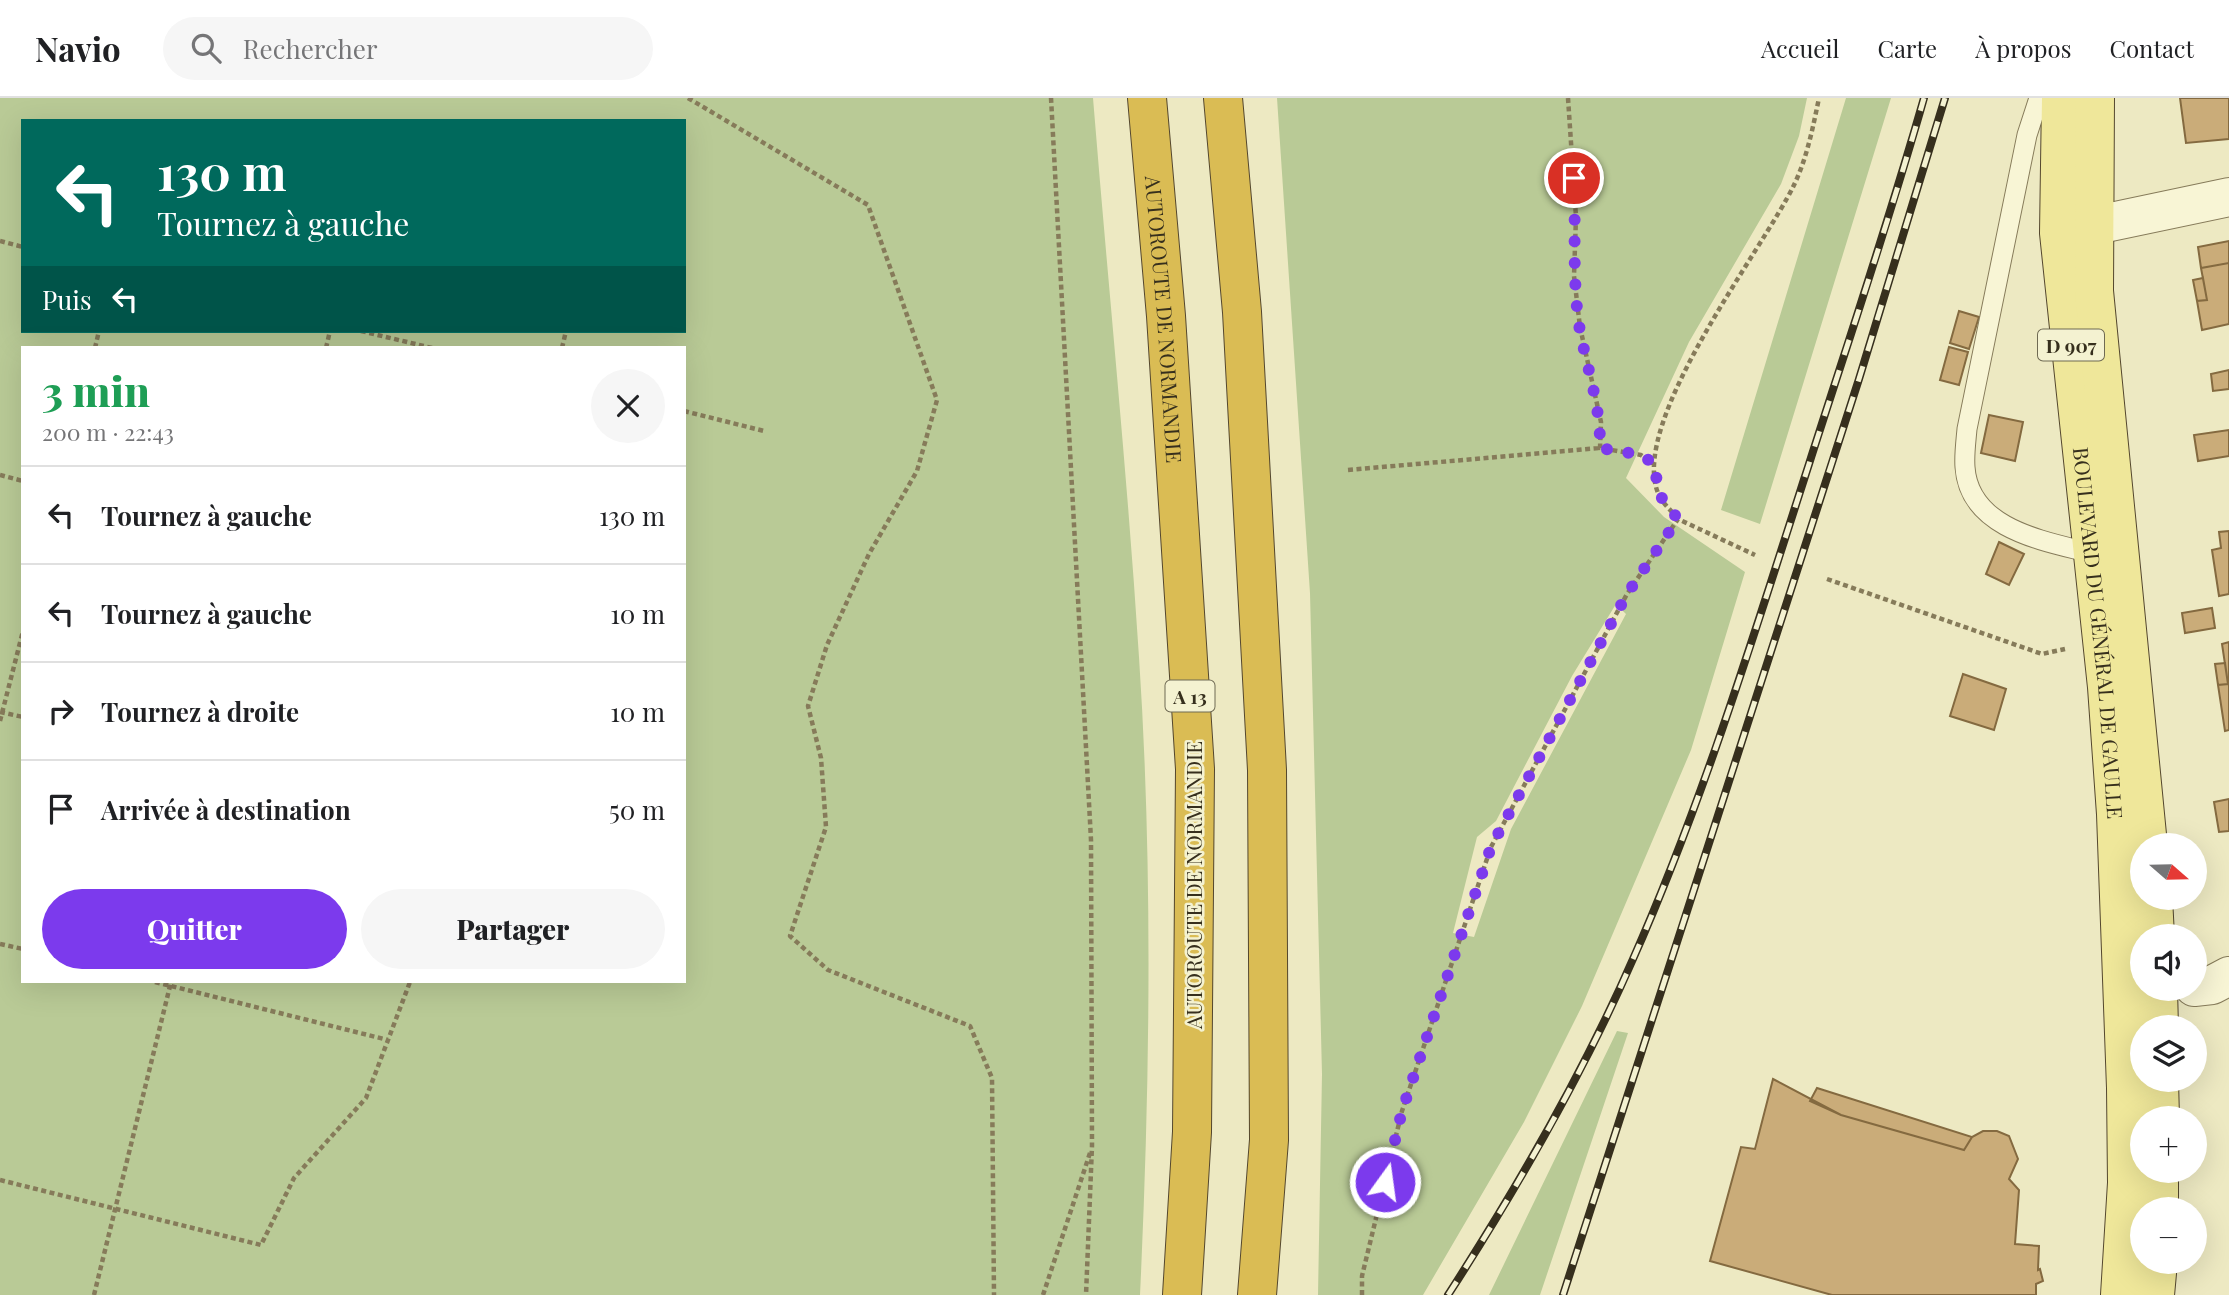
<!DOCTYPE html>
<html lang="fr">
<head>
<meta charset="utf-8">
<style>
	body { margin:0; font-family:"Playfair Display",serif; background:#f6f6f6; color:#202124; height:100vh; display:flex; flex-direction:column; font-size:26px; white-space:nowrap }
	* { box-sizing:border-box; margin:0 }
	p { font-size:23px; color:#757577 }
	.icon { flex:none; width:38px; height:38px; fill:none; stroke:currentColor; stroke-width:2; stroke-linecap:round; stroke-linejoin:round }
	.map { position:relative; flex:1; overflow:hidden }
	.panel { position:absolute; left:21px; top:248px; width:665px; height:637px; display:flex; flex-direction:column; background:#fff; border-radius:0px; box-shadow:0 7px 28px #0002 }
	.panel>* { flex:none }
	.guide { position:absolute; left:21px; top:21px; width:665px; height:214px; border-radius:0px; box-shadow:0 7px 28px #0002; background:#00695c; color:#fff; overflow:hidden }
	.needle { width:46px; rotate:110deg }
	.controls { position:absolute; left:2130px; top:735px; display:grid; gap:14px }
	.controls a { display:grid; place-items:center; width:77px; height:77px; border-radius:50%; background:#fff; box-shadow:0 7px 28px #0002; font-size:35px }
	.pin { position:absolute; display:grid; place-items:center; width:60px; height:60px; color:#fff; margin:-30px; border:4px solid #fff; border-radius:50%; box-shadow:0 2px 7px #0007 }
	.me { position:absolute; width:77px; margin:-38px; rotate:14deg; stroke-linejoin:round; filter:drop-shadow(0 0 5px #0008) }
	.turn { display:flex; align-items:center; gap:24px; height:147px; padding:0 21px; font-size:32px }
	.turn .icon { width:91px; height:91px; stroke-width:2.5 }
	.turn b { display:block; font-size:49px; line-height:60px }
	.then { display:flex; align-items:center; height:66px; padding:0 21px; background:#0003; gap:14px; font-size:26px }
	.round { display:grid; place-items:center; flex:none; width:74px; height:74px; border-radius:37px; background:#f6f6f6 }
	.headline { display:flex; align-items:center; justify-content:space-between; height:119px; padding:0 21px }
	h1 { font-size:42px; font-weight:800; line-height:52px; color:#1e9e55 }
	.primary-button { display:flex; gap:14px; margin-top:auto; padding:14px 21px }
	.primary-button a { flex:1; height:80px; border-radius:42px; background:#7c3aed; color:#fff; font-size:28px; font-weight:800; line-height:80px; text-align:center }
	.primary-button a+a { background:#f6f6f6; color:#202124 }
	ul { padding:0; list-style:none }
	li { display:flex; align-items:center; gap:21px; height:98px; padding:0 21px; border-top:2px solid #e0e0e0 }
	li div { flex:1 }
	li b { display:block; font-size:26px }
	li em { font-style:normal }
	header { display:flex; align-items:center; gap:42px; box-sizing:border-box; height:98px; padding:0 35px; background:#fff; border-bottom:2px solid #e0e0e0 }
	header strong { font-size:33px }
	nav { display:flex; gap:38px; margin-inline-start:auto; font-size:24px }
	.search { width:490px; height:63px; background:#f6f6f6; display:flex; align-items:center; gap:18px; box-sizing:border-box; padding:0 24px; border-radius:38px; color:#757577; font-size:26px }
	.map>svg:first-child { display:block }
	.green { fill:#b9ca96; fill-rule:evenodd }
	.building { fill:#caac79; stroke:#846a40; stroke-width:2 }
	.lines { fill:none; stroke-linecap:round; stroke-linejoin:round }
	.service-casing { stroke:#867b5a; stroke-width:21 }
	.minor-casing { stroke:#867b5a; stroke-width:40 }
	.primary-casing { stroke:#54472e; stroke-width:40 }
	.motorway-casing { stroke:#54472e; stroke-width:40 }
	.path { stroke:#867b5a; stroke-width:4.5; stroke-dasharray:5 3.5; stroke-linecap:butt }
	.service { stroke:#f8f5d5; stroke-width:19 }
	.minor { stroke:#f8f5d5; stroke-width:38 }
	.primary { stroke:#efe79a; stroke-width:38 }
	.motorway { stroke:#dabc54; stroke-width:38 }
	.rail-casing { stroke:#362f1d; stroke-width:8 }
	.rail { stroke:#f4f2d1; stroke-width:5; stroke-dasharray:16; stroke-linecap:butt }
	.route { stroke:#7c3aed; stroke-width:12; stroke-dasharray:0 21.6 }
	.labels { text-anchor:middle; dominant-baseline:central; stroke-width:5; stroke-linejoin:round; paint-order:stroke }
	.shield { fill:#f4f2d1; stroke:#6f6a53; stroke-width:2 }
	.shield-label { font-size:19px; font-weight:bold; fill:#362f1d }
	.street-label { font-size:21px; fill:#362f1d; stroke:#f4f2d1 }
</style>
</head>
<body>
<header>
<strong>Navio</strong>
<div class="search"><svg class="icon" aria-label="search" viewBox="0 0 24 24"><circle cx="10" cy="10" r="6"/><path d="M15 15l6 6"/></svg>Rechercher</div>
<nav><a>Accueil</a><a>Carte</a><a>À propos</a><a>Contact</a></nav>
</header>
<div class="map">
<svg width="2229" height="1197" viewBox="0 0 2229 1197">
	<rect width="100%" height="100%" fill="#ede9c2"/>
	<!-- green -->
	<path class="green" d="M 0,0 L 1093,0 C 1108,186 1127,372 1139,559 C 1153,771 1150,985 1140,1197 L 0,1197 ZM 23,23 L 684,23 L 684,233 L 23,233 ZM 684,250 L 684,884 L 23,884 L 23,250 Z
		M 1277,0 L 1807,0 L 1799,38 L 1781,86 L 1689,244 L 1626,380 L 1664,419 L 1745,474 L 1691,652 L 1582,908 L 1524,1024 L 1423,1197 L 1318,1197 L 1322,976 L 1310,495 ZM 1616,506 L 1626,516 L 1511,731 L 1474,839 L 1453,835 L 1477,739 L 1496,723 L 1572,578 Z
		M 1846,0 L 1891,0 L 1760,426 L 1721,412 Z
		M 1617,933 L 1628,935 L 1540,1197 L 1489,1197 Z"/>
	<!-- building -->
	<path class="building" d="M 2180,0 L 2229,0 L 2229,41 L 2186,45 Z
		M 2229,143 L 2229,165 L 2201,170 L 2198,149 Z
		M 2229,165 L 2229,226 L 2202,232 L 2197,203 L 2207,202 L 2201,170 Z
		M 2203,180 L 2207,202 L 2197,203 L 2193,182 Z
		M 1959,213 L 1979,219 L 1969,251 L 1950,245 Z
		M 1949,249 L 1968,254 L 1959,287 L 1940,282 Z
		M 2229,272 L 2229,291 L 2213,293 L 2211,276 Z
		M 1989,317 L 2023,324 L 2015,363 L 1981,355 Z
		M 2229,332 L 2229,358 L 2198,363 L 2194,337 Z
		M 2229,433 L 2229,496 L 2219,498 L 2212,452 L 2221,450 L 2219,434 Z
		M 1999,444 L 2024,456 L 2009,487 L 1986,476 Z
		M 2212,510 L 2215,530 L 2185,535 L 2182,515 Z
		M 2229,544 L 2229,632 L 2225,633 L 2218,587 L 2228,586 L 2222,546 Z
		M 2225,565 L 2228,586 L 2218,587 L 2215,566 Z
		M 1963,576 L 2006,591 L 1994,632 L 1950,618 Z
		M 2229,701 L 2229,733 L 2219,734 L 2214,704 Z
		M 1773,981 L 1841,1017 L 1964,1052 L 1972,1039 L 1983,1033 L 1997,1033 L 2009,1038 L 2018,1061 L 2009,1081 L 2019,1092 L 2015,1146 L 2039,1148 L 2038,1172 L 2040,1171 L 2043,1183 L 2036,1186 L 2036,1197 L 1832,1197 L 1710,1163 L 1741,1049 L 1755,1051 Z
		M 1817,990 L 1972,1039 L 1964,1052 L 1841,1017 L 1810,1003 Z"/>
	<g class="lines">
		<!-- service casing -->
		<g class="service-casing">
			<path id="service" d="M 2039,0 L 2027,37 L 1967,331 C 1966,343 1964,357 1965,369 C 1969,431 2044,443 2091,455"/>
		</g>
		<!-- minor casing -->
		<g class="minor-casing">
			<path id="minor" d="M 2063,134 L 2229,99
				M 2194,889 L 2212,887 L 2229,878"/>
		</g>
		<!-- primary casing -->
		<g class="primary-casing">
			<g id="primary">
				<path id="s1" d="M 2061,0 L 2059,135 L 2107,589 L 2116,716 L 2126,990 L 2127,1085 L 2120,1197"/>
				<path d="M 2095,0 L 2094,193 L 2148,747"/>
				<path d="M 2153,800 L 2155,838"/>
				<path d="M 2158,891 L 2159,929"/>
				<path d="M 2159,982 L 2160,1020"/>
				<path d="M 2159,1111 L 2159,1073"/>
				<path d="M 2155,1197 L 2158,1164"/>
			</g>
		</g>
		<!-- motorway casing -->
		<g class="motorway-casing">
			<g id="motorway">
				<path id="s2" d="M 1147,0 L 1166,218 L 1195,671 L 1192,1034 L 1182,1197"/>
				<path d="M 1223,0 L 1242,214 L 1267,672 L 1269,1042 L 1257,1197"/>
			</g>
		</g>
		<!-- path -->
		<path class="path" d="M 688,0 L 868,107 L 937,302 L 917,373 L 869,456 L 827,547 L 808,608 L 821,660 L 826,729 L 790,838 L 828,872 L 970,928 L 992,980 L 994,1197
			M 1051,0 L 1091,742 L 1092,1048 L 1086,1197
			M 1568,0 L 1576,119 L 1574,178 L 1580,229 L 1601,324 L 1600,350 L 1641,357 L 1655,367
			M 0,143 L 23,149
			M 361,233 L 432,250
			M 95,250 L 99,233
			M 326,250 L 330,233
			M 562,250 L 566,233
			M 684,313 L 764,333
			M 1348,372 L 1600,350
			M 0,377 L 23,383
			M 1678,421 C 1672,413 1661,404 1658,395 C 1629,323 1762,153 1794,87 C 1807,60 1813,29 1819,0
			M 1827,481 L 2042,556 L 2065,551
			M 0,614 L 23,619
			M 0,623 L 23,533
			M 0,846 L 23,851
			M 155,884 L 388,942
			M 0,1082 L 261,1147 L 294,1080 L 366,1000 L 410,884
			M 94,1197 L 171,884
			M 1043,1197 L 1090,1055
			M 1362,1197 L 1362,1178 L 1402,1013 L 1491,749 L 1627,496 L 1678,421 L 1755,457"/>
		<!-- service -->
		<use href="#service" class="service"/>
		<!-- minor -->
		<use href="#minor" class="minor"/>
		<!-- primary -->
		<use href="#primary" class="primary"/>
		<!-- motorway -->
		<use href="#motorway" class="motorway"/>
		<!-- rail casing -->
		<g class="rail-casing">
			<path id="rail" d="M 1448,1197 C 1517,1090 1582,978 1633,861 C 1704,701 1755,533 1809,366 C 1848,244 1889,123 1924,0
				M 1563,1197 L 1859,281 L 1945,0"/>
		</g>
		<!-- rail -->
		<use href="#rail" class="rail"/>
	</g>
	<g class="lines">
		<!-- route -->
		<path class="route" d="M 1385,1084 L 1402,1013 L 1491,749 L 1627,496 L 1678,421 L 1658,395 L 1655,367 L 1642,357 L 1600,350 C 1601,307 1586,268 1579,227 C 1572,178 1576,129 1574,80"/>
	</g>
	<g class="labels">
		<!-- shield labels -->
		<g class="shield">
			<rect x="2038" y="231.5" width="66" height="31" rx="5"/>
			<rect x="1165.5" y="582.5" width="49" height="31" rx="5"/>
		</g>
		<g class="shield-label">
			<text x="2071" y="247">D 907</text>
			<text x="1190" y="598">A 13</text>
		</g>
		<!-- street labels -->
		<g class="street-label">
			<text stroke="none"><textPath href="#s2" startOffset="222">AUTOROUTE DE NORMANDIE</textPath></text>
			<text stroke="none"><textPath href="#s1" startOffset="537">BOULEVARD DU GÉNÉRAL DE GAULLE</textPath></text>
			<text transform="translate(1193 787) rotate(-90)">AUTOROUTE DE NORMANDIE</text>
		</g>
	</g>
</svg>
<div class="controls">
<a><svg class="needle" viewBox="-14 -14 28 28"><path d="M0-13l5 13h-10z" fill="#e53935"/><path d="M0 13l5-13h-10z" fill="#757577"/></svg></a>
<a><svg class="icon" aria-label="sound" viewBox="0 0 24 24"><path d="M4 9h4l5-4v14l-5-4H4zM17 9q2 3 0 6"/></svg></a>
<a><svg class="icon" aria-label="layers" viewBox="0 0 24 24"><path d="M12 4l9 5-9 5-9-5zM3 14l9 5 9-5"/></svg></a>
<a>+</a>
<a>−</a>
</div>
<div class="pin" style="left:1574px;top:80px;background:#d93025"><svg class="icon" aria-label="arrive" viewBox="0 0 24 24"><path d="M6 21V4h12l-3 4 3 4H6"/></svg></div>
<svg class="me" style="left:1385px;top:1084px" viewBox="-20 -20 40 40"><circle r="17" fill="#7c3aed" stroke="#fff" stroke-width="3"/><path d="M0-11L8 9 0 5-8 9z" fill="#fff"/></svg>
<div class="guide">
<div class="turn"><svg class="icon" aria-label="left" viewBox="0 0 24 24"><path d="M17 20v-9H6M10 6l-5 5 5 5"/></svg><div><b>130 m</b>Tournez à gauche</div></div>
<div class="then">Puis<svg class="icon" aria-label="left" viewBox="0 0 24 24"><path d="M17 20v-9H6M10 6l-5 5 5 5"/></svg></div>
</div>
<section class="panel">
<div class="headline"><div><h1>3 min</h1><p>200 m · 22:43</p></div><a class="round"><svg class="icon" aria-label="close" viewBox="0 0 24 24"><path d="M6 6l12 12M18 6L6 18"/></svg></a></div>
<ul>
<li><svg class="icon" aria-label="left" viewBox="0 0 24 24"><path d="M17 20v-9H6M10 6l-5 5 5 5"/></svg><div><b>Tournez à gauche</b></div><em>130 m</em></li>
<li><svg class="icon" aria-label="left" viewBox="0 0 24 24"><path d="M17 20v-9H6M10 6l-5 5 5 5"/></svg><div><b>Tournez à gauche</b></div><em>10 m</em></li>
<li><svg class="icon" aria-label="right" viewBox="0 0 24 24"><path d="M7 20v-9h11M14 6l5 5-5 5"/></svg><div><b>Tournez à droite</b></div><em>10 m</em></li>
<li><svg class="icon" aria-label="arrive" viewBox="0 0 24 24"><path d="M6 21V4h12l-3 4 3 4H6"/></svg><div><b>Arrivée à destination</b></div><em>50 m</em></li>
</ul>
<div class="primary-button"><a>Quitter</a><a>Partager</a></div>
</section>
</div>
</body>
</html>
